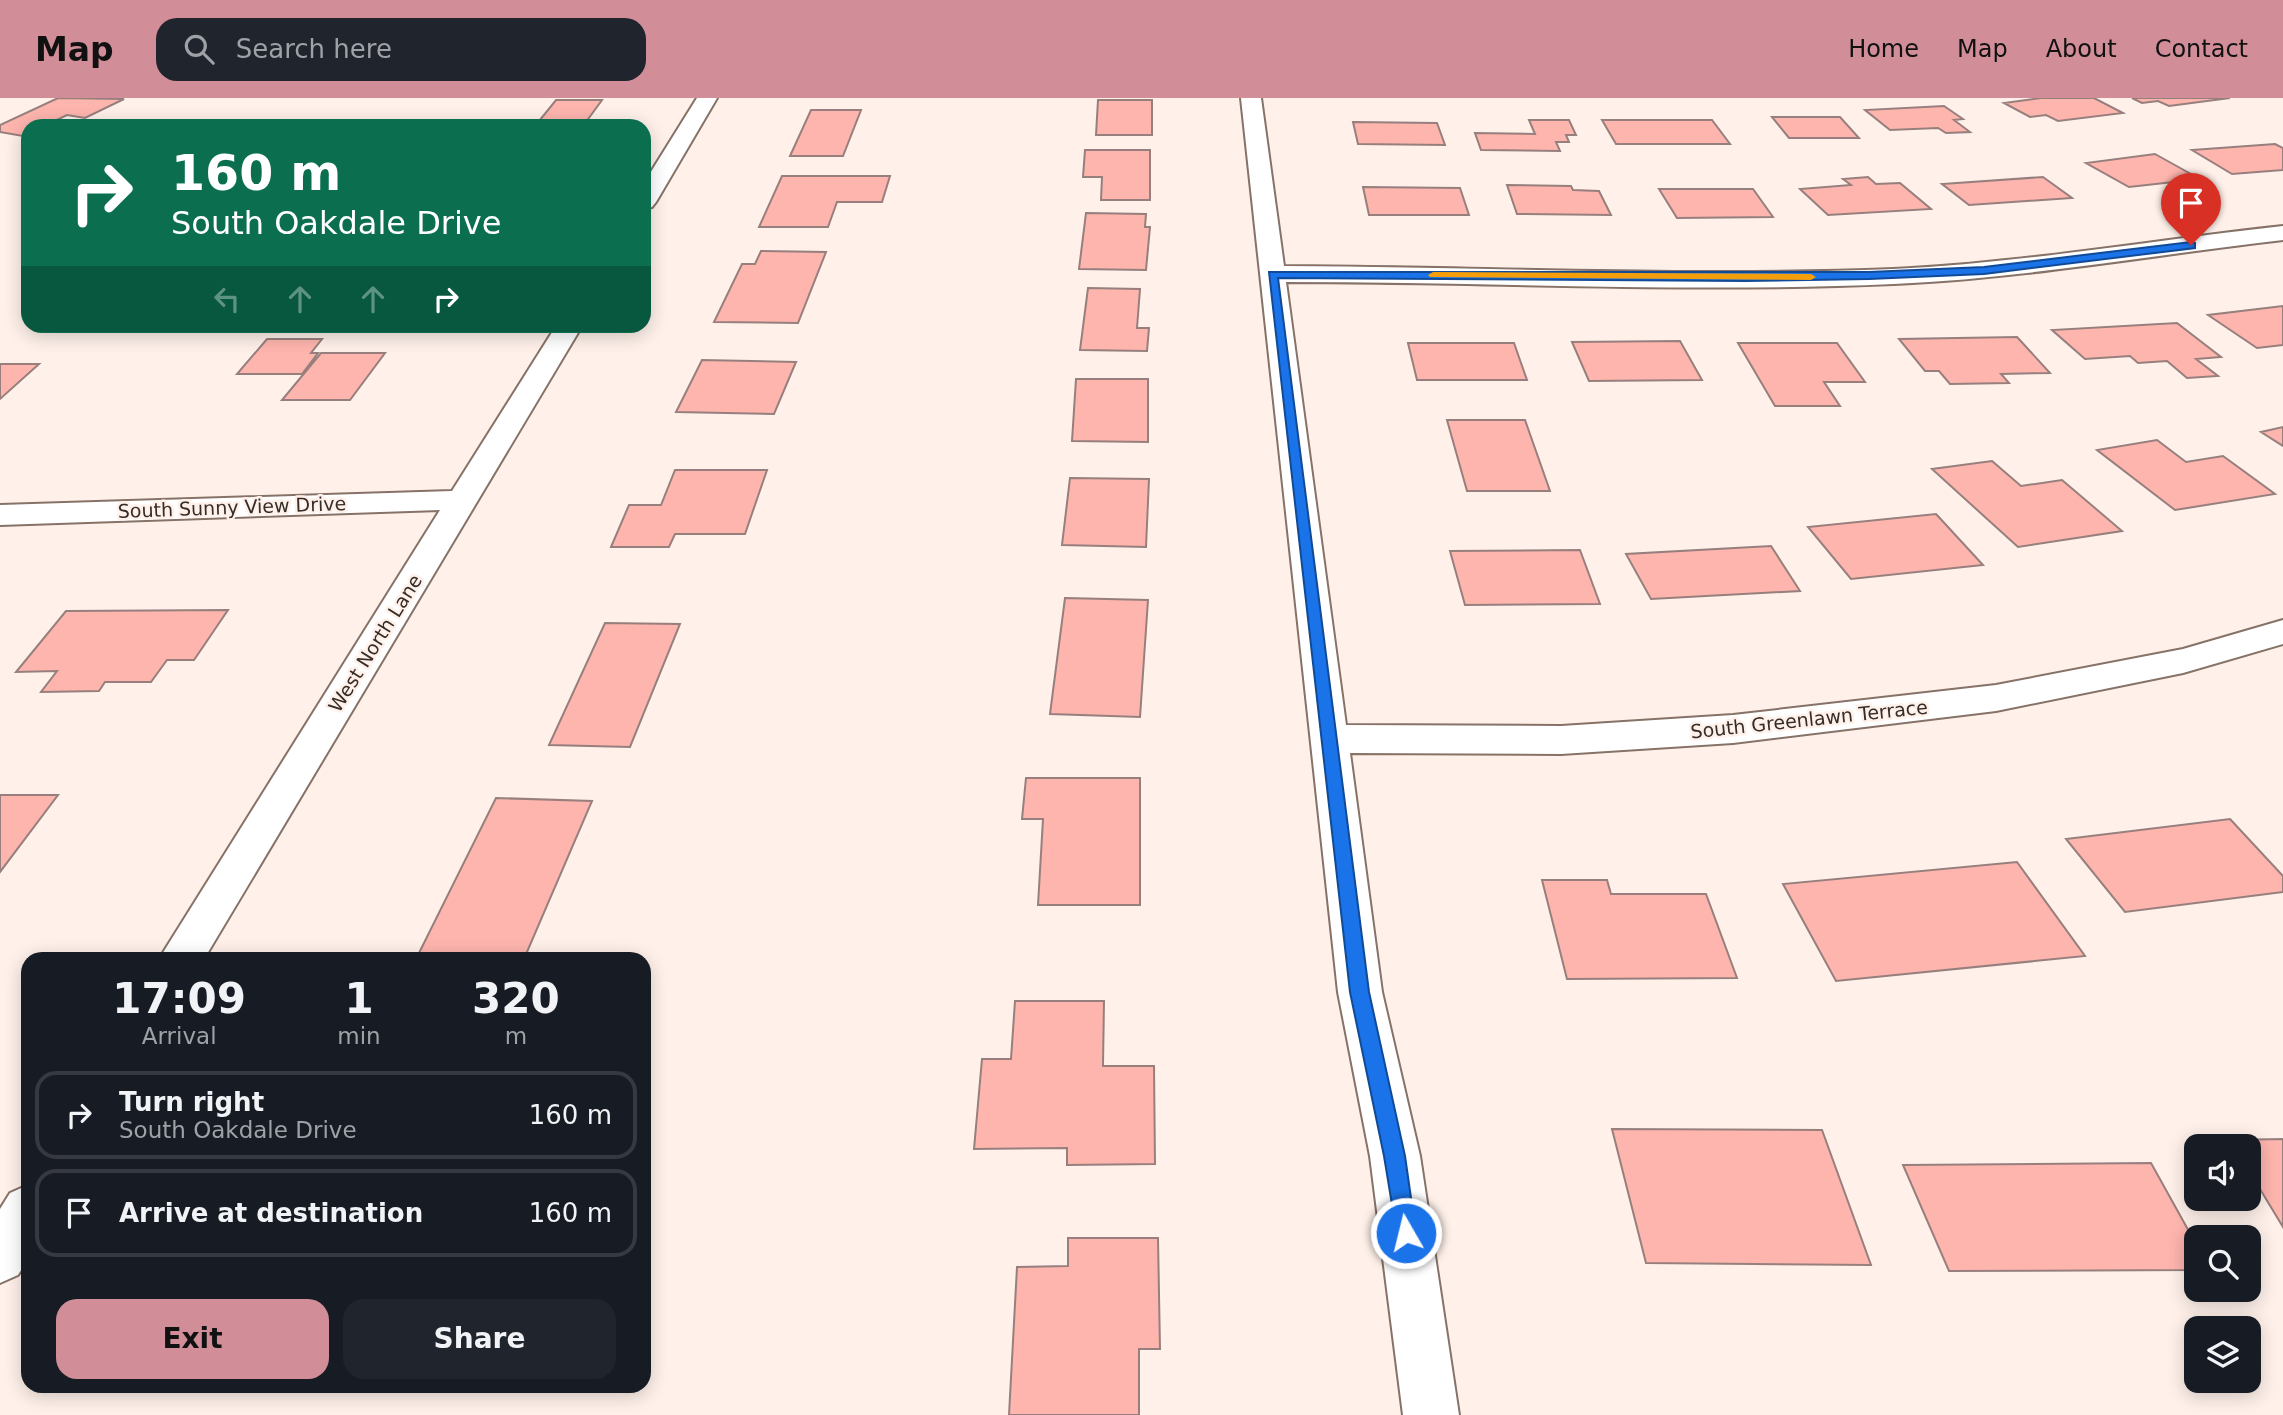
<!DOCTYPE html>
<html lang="en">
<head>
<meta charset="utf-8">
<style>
	body { margin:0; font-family:"DejaVu Sans",sans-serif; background:#20242c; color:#f1f3f6; height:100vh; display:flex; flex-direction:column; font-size:26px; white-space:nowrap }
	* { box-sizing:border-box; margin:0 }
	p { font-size:23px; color:#9ea1a6 }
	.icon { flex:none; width:38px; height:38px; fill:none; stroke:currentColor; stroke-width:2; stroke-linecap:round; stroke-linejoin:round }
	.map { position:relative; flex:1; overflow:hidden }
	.side { position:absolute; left:21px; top:854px; width:630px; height:441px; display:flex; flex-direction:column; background:#171b24; border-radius:21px; box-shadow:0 4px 18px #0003 }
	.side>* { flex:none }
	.hud { position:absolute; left:21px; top:21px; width:630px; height:214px; border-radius:21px; box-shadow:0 4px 18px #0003; background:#0b6e4f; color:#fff; overflow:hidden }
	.buttons { position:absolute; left:2184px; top:1036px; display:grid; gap:14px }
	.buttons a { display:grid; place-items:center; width:77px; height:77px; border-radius:14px; background:#171b24; box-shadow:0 4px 18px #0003; font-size:35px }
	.pin { position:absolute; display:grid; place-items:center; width:60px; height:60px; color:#fff; margin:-72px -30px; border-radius:50% 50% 50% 0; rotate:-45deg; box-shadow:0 0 7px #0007 }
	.pin .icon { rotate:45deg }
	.me { position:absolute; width:77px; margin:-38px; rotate:352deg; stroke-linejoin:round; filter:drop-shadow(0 0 5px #0008) }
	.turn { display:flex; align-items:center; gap:24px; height:147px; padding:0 35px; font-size:32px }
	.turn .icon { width:91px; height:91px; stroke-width:2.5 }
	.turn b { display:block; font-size:49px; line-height:60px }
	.lanes { display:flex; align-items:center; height:66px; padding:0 35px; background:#0003; justify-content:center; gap:35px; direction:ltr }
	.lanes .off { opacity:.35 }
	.eta { display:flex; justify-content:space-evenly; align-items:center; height:119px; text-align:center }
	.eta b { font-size:42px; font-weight:800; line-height:49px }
	.primary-button { display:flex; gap:14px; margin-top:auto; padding:14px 35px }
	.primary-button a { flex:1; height:80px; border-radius:21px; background:#d18e99; color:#111; font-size:28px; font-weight:800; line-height:80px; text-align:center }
	.primary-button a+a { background:#20242c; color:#f1f3f6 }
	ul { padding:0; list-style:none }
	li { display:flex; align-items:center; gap:21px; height:88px; margin:0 14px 10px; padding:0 21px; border:4px solid #363941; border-radius:21px }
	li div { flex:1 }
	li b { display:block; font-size:26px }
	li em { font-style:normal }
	header { display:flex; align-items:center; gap:42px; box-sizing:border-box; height:98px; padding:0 35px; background:#d18e99; color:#111 }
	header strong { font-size:33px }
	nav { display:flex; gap:38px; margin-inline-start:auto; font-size:24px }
	.search { width:490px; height:63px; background:#20242c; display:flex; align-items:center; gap:18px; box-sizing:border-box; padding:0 24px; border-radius:21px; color:#9ea1a6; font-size:26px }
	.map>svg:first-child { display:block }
	.building { fill:#feb5ae; stroke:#977f7d; stroke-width:2 }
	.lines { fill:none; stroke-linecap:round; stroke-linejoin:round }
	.minor-casing { stroke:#867267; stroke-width:4 }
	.minor { fill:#fff; fill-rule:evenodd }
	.route { fill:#1a73e8; stroke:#114b97; stroke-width:2 }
	.slow { fill:#f59e0b }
	.labels { text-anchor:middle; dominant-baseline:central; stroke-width:5; stroke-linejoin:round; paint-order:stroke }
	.street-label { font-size:19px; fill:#352d28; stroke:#fff1ea }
</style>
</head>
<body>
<header>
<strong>Map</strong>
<div class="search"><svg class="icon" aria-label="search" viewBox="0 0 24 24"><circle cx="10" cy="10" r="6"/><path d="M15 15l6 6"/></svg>Search here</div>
<nav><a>Home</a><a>Map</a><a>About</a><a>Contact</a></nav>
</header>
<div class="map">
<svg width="2283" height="1317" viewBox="0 0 2283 1317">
	<rect width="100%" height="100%" fill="#fff1ea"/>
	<!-- building -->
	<path class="building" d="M 58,0 L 124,1 L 85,20 L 67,17 L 44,28 L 28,28 L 28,36 L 23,38 L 0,34 L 0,27 Z
		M 2041,0 L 2094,0 L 2123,15 L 2058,23 L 2046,17 L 2030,19 L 2004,5 Z
		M 2132,0 L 2230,0 L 2169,8 L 2158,3 L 2142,5 Z
		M 556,2 L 602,2 L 583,28 L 535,28 Z
		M 1098,2 L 1152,2 L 1152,37 L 1096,37 Z
		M 1944,8 L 1963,21 L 1954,22 L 1970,34 L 1946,35 L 1938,30 L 1890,32 L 1865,12 Z
		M 811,12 L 861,12 L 843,58 L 790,58 Z
		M 1772,19 L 1840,19 L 1859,40 L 1789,40 Z
		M 1529,22 L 1569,22 L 1576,37 L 1566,37 L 1569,44 L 1556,44 L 1560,53 L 1481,52 L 1475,35 L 1535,36 Z
		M 1602,22 L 1712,22 L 1730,46 L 1616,46 Z
		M 1353,24 L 1437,25 L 1445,47 L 1358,46 Z
		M 2275,46 L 2283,50 L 2283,72 L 2232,76 L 2192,52 Z
		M 1085,52 L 1150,52 L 1150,102 L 1101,102 L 1102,79 L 1083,79 Z
		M 2155,56 L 2200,81 L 2129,89 L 2086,65 Z
		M 782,78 L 890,78 L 882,104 L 837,104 L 828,129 L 759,129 Z
		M 1868,79 L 1876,86 L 1900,85 L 1931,111 L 1828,117 L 1800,91 L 1851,87 L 1843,81 Z
		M 2043,79 L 2072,100 L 1969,107 L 1942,86 Z
		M 1507,87 L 1571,88 L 1573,92 L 1599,93 L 1611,117 L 1517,116 Z
		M 1363,89 L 1460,90 L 1469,117 L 1369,117 Z
		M 1659,91 L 1753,91 L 1773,119 L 1677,120 Z
		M 1086,115 L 1146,116 L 1145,129 L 1150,129 L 1146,172 L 1079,171 Z
		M 761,153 L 826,154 L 798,225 L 714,224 L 742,166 L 755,166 Z
		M 1088,190 L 1140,191 L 1137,230 L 1149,230 L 1147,253 L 1080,252 Z
		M 2283,208 L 2283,247 L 2257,250 L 2208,217 Z
		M 2177,225 L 2221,259 L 2196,261 L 2218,278 L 2187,280 L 2167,263 L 2138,265 L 2130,258 L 2085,261 L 2052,232 Z
		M 2017,239 L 2050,275 L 2001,276 L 2009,285 L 1950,286 L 1939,273 L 1925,273 L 1899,241 Z
		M 267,241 L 322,241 L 311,255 L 318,255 L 302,276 L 237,276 Z
		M 1680,243 L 1702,282 L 1589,283 L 1572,244 Z
		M 1408,245 L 1514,245 L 1527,282 L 1417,282 Z
		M 1738,245 L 1837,245 L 1865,284 L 1824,284 L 1840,308 L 1775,308 Z
		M 321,255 L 385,255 L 350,302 L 282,302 Z
		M 702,262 L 796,264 L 774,316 L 676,314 Z
		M 0,266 L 39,266 L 0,301 Z
		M 1076,281 L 1148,281 L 1148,344 L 1072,343 Z
		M 1447,322 L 1525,322 L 1550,393 L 1467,393 Z
		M 2283,329 L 2283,348 L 2261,334 Z
		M 2157,342 L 2186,364 L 2223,358 L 2275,396 L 2175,412 L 2097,352 Z
		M 1992,363 L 2021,388 L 2062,382 L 2122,433 L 2018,449 L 1932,371 Z
		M 675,372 L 767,372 L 745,436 L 675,436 L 669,449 L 611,449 L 629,407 L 661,407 Z
		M 1070,380 L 1149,381 L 1146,449 L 1062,447 Z
		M 1936,416 L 1983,467 L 1851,481 L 1808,429 Z
		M 1771,448 L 1800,493 L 1651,501 L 1626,456 Z
		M 1580,452 L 1600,506 L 1465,507 L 1450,453 Z
		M 1065,500 L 1148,502 L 1140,619 L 1050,616 Z
		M 228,512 L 194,562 L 167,562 L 151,584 L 105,584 L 99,593 L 41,594 L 57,573 L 16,574 L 66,513 Z
		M 605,525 L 680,526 L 630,649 L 549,647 Z
		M 1026,680 L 1140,680 L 1140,807 L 1038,807 L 1043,721 L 1022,721 Z
		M 0,697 L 58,697 L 0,774 Z
		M 496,700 L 592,703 L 524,861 L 416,861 Z
		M 2230,721 L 2283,778 L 2283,794 L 2125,814 L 2066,741 Z
		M 2017,764 L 2085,858 L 1836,883 L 1783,786 Z
		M 1542,782 L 1607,782 L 1611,796 L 1706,796 L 1737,880 L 1567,881 Z
		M 1015,903 L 1104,903 L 1103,968 L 1154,968 L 1155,1066 L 1067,1067 L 1067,1050 L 974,1051 L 982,961 L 1011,961 Z
		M 1612,1031 L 1822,1032 L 1871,1167 L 1646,1165 Z
		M 2283,1041 L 2283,1129 L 2249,1073 L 2249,1048 L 2233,1048 L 2230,1042 Z
		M 2151,1065 L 2196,1146 L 2196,1172 L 1949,1173 L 1903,1067 Z
		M 1068,1140 L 1158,1140 L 1160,1251 L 1139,1251 L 1139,1317 L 1009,1317 L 1017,1169 L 1068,1168 Z"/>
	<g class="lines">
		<!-- minor casing -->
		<g class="minor-casing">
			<path id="minor" d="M 697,0 L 717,0 L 656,104 L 652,109 L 644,111 L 644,85 Z
				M 1241,0 L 1261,0 L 1284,168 C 1487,169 1690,179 1893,171 C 2024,165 2153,142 2283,128 L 2283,142 C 2153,157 2025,180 1894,186 C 1692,195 1489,184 1286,184 L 1346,627 L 1561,628 L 1733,617 L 1996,587 L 2183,551 L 2283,522 L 2283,546 L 2183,575 L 1996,613 L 1733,645 L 1561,656 L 1350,655 L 1382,894 L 1420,1058 L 1459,1317 L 1403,1317 L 1370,1058 L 1338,894 Z
				M 556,228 L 582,228 L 204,861 L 159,861 L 440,412 L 0,427 L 0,407 L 452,393 Z
				M 28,1087 L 28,1161 L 18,1177 L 0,1185 L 0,1111 L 10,1095 Z"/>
		</g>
		<!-- minor -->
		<use href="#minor" class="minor"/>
	</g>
	<!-- route -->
	<path class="route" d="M 2191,144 L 2195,145 L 2195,150 L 1984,176 L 1869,181 L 1746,183 L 1278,180 L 1369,894 L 1405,1058 L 1416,1135 L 1413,1143 L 1406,1146 L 1398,1143 L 1384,1058 L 1350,894 L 1269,174 L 1869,174 L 1984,169 Z"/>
	<!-- slow -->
	<path class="slow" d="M 1433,174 L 1811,176 L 1816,179 L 1811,182 L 1430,179 L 1428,177 Z"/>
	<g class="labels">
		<!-- street labels -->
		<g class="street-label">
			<text transform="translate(232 409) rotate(-2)">South Sunny View Drive</text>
			<text transform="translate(375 545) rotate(-58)">West North Lane</text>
			<text transform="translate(1809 621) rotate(-6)">South Greenlawn Terrace</text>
		</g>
	</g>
</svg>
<div class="buttons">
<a><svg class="icon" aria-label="sound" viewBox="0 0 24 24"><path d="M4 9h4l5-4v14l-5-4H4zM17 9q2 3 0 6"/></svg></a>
<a><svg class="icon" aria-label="search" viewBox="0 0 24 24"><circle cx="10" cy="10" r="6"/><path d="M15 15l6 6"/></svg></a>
<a><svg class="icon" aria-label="layers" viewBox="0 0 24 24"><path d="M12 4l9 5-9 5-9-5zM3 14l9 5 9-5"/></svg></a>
</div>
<div class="pin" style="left:2191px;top:147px;background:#d93025"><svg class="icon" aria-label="arrive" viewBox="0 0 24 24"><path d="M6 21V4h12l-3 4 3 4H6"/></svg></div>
<svg class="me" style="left:1406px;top:1135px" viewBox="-20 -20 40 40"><circle r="17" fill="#1a73e8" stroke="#fff" stroke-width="3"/><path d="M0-11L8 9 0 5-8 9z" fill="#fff"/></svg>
<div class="hud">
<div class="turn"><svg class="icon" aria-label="right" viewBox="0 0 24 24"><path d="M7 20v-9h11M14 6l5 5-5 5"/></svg><div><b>160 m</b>South Oakdale Drive</div></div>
<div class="lanes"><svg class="icon off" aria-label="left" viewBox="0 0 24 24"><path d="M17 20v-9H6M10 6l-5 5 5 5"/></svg><svg class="icon off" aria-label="ahead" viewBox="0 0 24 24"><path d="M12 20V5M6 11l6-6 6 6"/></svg><svg class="icon off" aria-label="ahead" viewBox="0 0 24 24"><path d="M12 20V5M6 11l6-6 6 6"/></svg><svg class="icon" aria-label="right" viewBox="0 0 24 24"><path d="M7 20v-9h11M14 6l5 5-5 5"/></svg></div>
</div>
<section class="side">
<div class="eta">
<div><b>17:09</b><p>Arrival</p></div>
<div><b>1</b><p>min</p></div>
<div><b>320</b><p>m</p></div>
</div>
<ul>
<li><svg class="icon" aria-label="right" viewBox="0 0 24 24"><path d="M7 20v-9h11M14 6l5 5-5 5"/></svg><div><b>Turn right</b><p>South Oakdale Drive</p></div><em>160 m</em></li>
<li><svg class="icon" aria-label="arrive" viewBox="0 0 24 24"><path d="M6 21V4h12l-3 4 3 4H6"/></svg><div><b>Arrive at destination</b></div><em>160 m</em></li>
</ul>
<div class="primary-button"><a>Exit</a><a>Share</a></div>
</section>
</div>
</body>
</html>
